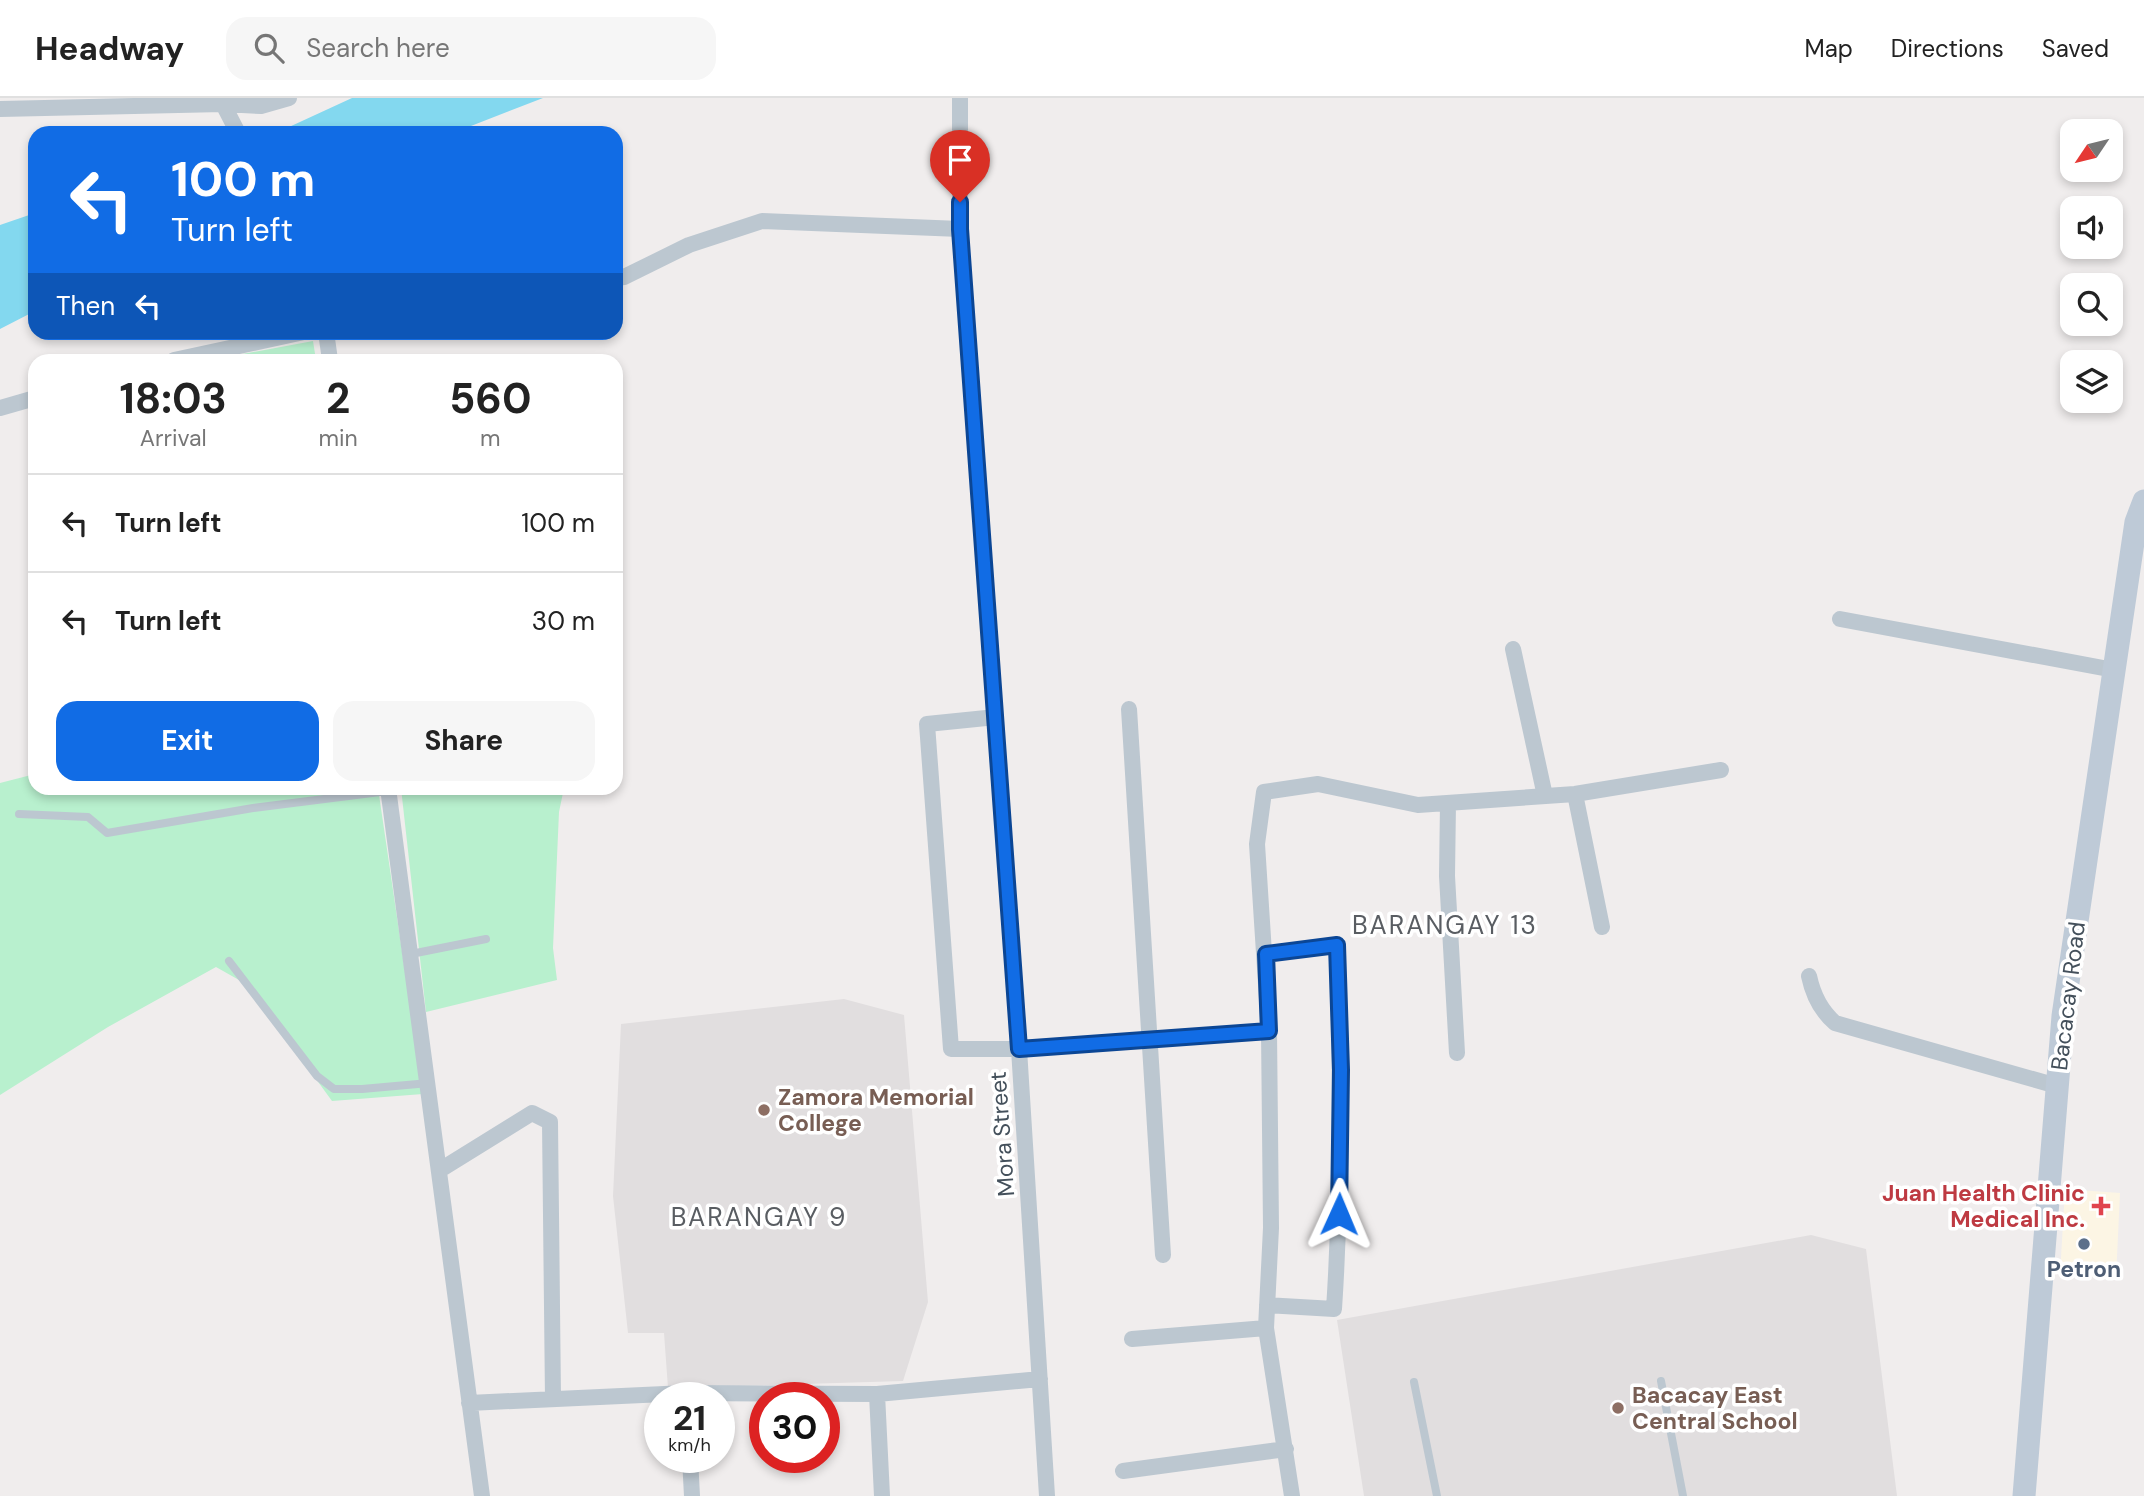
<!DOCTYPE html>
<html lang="en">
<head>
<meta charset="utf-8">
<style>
	body { margin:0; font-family:"DM Sans",sans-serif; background:#f6f6f6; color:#222; height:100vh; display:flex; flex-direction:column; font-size:26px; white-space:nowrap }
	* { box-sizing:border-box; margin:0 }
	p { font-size:23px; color:#767676 }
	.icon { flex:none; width:38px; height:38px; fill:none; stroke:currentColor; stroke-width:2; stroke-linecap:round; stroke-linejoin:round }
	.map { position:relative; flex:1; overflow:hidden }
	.side { position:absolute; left:28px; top:256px; width:595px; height:441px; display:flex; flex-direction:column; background:#fff; border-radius:21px; box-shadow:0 4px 10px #0003 }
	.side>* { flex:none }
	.guide { position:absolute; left:28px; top:28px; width:595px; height:214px; border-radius:21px; box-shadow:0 4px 10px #0003; background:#116ce5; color:#fff; overflow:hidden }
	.needle { width:46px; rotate:235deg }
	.buttons { position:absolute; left:2060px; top:21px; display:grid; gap:14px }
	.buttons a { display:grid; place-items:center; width:63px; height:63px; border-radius:14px; background:#fff; box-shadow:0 4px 10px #0003; font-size:35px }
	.speed { position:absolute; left:644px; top:1284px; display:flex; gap:14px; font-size:35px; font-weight:700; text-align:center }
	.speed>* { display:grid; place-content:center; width:91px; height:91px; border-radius:50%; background:#fff; box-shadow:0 4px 10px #0003; line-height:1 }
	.speed small { font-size:18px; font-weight:400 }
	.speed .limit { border:10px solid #d22; background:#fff; color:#111 }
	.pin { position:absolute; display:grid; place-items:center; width:60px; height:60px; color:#fff; margin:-72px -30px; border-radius:50% 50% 50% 0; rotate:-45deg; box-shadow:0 0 7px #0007 }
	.pin .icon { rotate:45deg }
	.me { position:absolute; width:77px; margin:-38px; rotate:1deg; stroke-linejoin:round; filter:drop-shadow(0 0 5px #0008) }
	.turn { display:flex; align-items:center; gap:24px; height:147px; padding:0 28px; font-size:32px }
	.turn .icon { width:91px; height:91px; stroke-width:2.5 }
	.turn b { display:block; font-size:49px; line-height:60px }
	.then { display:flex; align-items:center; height:66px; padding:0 28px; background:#0003; gap:14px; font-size:26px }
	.eta { display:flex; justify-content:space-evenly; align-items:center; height:119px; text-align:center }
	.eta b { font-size:42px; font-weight:700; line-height:49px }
	.primary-button { display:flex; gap:14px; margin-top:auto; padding:14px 28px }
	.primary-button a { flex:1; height:80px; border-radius:21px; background:#116ce5; color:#fff; font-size:28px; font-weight:700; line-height:80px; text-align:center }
	.primary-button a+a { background:#f6f6f6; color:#222 }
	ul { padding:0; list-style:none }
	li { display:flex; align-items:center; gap:21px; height:98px; padding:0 28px; border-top:2px solid #e0e0e0 }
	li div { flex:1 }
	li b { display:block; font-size:26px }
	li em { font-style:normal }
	header { display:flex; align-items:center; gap:42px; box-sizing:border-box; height:98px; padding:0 35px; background:#fff; border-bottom:2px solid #e0e0e0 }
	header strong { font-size:33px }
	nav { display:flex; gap:38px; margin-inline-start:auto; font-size:24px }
	.search { width:490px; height:63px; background:#f6f6f6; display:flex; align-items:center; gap:18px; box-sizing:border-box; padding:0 24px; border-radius:21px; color:#767676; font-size:26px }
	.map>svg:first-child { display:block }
	.commercial { fill:#fcf5e4 }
	.education { fill:#e1dedf }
	.green { fill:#b8f0ce }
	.water { fill:#83d8ef }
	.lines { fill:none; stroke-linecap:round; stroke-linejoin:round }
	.lane { stroke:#bcc7d0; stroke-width:8 }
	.street { stroke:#bcc7d0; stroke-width:16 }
	.secondary { stroke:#becad7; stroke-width:23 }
	.route-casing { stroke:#0b4695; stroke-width:18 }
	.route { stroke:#116ce5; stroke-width:12 }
	.education-dot { fill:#8d6e63; stroke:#fff; stroke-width:2.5 }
	.health-dot { fill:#e0444e; stroke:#fff; stroke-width:2.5 }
	.service-dot { fill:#5c6f8a; stroke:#fff; stroke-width:2.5 }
	.labels { text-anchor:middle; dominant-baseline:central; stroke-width:7; stroke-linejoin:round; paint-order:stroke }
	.street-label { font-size:23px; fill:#44505b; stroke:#fff }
	.education-label { font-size:23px; font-weight:bold; fill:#785e54; stroke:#fff; text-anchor:start }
	.health-label { font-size:23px; font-weight:bold; fill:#be3a42; stroke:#fff; text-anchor:end }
	.service-label { font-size:23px; font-weight:bold; fill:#4e5e75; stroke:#fff }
	.quarter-label { font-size:26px; letter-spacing:2px; fill:#595d62; stroke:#fff }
</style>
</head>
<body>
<header>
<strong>Headway</strong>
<div class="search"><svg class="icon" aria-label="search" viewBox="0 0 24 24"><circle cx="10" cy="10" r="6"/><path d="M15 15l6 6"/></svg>Search here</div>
<nav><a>Map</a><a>Directions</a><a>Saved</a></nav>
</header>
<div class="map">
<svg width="2144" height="1398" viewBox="0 0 2144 1398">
	<rect width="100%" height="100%" fill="#f0eded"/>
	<!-- commercial -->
	<path class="commercial" d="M 2065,1091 L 2120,1095 L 2116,1180 L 2060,1177 Z"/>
	<!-- education -->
	<path class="education" d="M 844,901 L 904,917 L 928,1204 L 903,1283 L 668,1290 L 664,1235 L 628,1235 L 613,1098 L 621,926 Z
		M 1811,1137 L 1866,1151 L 1897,1398 L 1364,1398 L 1337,1222 Z"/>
	<!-- green -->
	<path class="green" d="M 313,243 L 316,262 L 210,262 Z
		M 35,676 L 35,690 L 378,690 L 423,996 L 332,1003 L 271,919 L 239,882 L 216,869 L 108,929 L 0,997 L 0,685 Z
		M 401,690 L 564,690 L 559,714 L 553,850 L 557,882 L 426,914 Z"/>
	<!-- water -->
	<path class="water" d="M 352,0 L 543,0 L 453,35 L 276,35 Z
		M 35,115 L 35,213 L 0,231 L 0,127 Z"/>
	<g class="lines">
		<!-- lane -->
		<path class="lane" d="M 19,716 L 88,719 L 107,735 L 253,710 L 388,693
			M 411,856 L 486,841
			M 229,863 L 317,978 L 334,991 L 362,991 L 429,985
			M 1661,1283 L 1683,1398
			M 1414,1284 L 1437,1398"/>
		<!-- street -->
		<path class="street" d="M 960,0 L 960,131 L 1019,951 L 1047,1398
			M 223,6 L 238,35
			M 0,11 L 223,6 L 261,8 L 289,0
			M 616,180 L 624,179 L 689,147 L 762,123 L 960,131
			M 326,234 L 330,262
			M 174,262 L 304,234
			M 0,310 L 35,300
			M 1840,521 L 2114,572
			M 1513,551 L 1545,698
			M 1129,611 L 1163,1157
			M 996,619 L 927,626 L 951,951 L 1019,951 L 1269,933
			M 388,690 L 482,1398
			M 1575,696 L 1602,829
			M 1448,705 L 1447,778 L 1457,955
			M 1266,856 L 1337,847 C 1341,969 1342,1090 1334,1211 L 1267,1207
			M 1809,878 C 1813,897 1820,912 1835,925 L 2057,988
			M 440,1072 L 532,1015 L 550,1024 L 553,1301
			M 1132,1241 L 1266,1230
			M 877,1296 L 882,1398
			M 469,1305 L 686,1295 L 877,1296 L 1040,1281
			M 690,1360 L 692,1398
			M 1123,1373 L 1286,1351
			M 1292,1398 L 1266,1230 L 1271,1130 L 1269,933 L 1257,746 L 1264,694 L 1318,686 L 1418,707 L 1575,696 L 1721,672"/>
		<!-- secondary -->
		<path class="secondary" d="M 2024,1398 L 2063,918 L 2136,424 L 2144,403"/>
	</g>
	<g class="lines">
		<!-- route casing -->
		<g class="route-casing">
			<path id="route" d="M 960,104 L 960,131 L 1019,951 L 1269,933 L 1266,856 L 1337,847 L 1341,972 L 1339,1116"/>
		</g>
		<!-- route -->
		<use href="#route" class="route"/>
	</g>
	<!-- markers -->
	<g class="education-dot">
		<circle cx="764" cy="1012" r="7"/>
		<circle cx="1618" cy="1310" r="7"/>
	</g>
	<path class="health-dot" d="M2097.5 1097.5h7v7h7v7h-7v7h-7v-7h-7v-7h7z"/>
	<circle class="service-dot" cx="2084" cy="1146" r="7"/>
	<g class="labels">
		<!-- street labels -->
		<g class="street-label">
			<text transform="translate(2068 898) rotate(-83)">Bacacay Road</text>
			<text transform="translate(1002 1036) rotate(-94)">Mora Street</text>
		</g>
		<!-- education labels -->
		<g class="education-label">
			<text x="778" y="999">Zamora Memorial<tspan x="778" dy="26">College</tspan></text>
			<text x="1632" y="1297">Bacacay East<tspan x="1632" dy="26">Central School</tspan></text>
		</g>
		<!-- health labels -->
		<g class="health-label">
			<text x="2085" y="1095">Juan Health Clinic<tspan x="2085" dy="26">Medical Inc.</tspan></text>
		</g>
		<!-- service labels -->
		<g class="service-label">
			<text x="2084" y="1171">Petron</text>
		</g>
		<!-- quarter labels -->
		<g class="quarter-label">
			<text x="1445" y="827">BARANGAY 13</text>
			<text x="759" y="1119">BARANGAY 9</text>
		</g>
	</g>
</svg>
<div class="buttons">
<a><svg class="needle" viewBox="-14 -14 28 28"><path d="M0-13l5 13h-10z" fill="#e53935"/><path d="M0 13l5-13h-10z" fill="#767676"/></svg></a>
<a><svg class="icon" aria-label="sound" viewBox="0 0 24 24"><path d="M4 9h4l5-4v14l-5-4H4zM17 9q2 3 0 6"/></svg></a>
<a><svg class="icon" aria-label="search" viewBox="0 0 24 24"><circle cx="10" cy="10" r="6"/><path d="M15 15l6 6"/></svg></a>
<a><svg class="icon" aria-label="layers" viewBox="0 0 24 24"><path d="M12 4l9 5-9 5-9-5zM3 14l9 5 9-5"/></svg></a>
</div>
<div class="speed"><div>21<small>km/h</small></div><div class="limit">30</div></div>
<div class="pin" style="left:960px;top:104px;background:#d93025"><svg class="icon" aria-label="arrive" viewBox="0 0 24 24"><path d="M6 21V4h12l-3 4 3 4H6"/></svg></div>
<svg class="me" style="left:1339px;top:1116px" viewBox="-20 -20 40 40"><path d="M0-17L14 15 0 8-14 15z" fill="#116ce5" stroke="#fff" stroke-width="4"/></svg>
<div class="guide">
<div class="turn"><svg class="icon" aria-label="left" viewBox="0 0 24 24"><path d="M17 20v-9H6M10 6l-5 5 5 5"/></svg><div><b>100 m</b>Turn left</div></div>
<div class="then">Then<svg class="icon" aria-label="left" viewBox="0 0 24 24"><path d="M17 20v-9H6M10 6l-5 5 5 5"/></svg></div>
</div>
<section class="side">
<div class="eta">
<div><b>18:03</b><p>Arrival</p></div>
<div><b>2</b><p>min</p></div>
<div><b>560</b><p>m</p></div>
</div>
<ul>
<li><svg class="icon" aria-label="left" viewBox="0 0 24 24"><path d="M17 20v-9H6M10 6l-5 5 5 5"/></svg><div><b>Turn left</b></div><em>100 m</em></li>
<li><svg class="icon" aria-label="left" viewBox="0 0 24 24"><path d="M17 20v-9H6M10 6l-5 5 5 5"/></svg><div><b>Turn left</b></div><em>30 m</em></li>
</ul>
<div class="primary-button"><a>Exit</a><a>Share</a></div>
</section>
</div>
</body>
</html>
